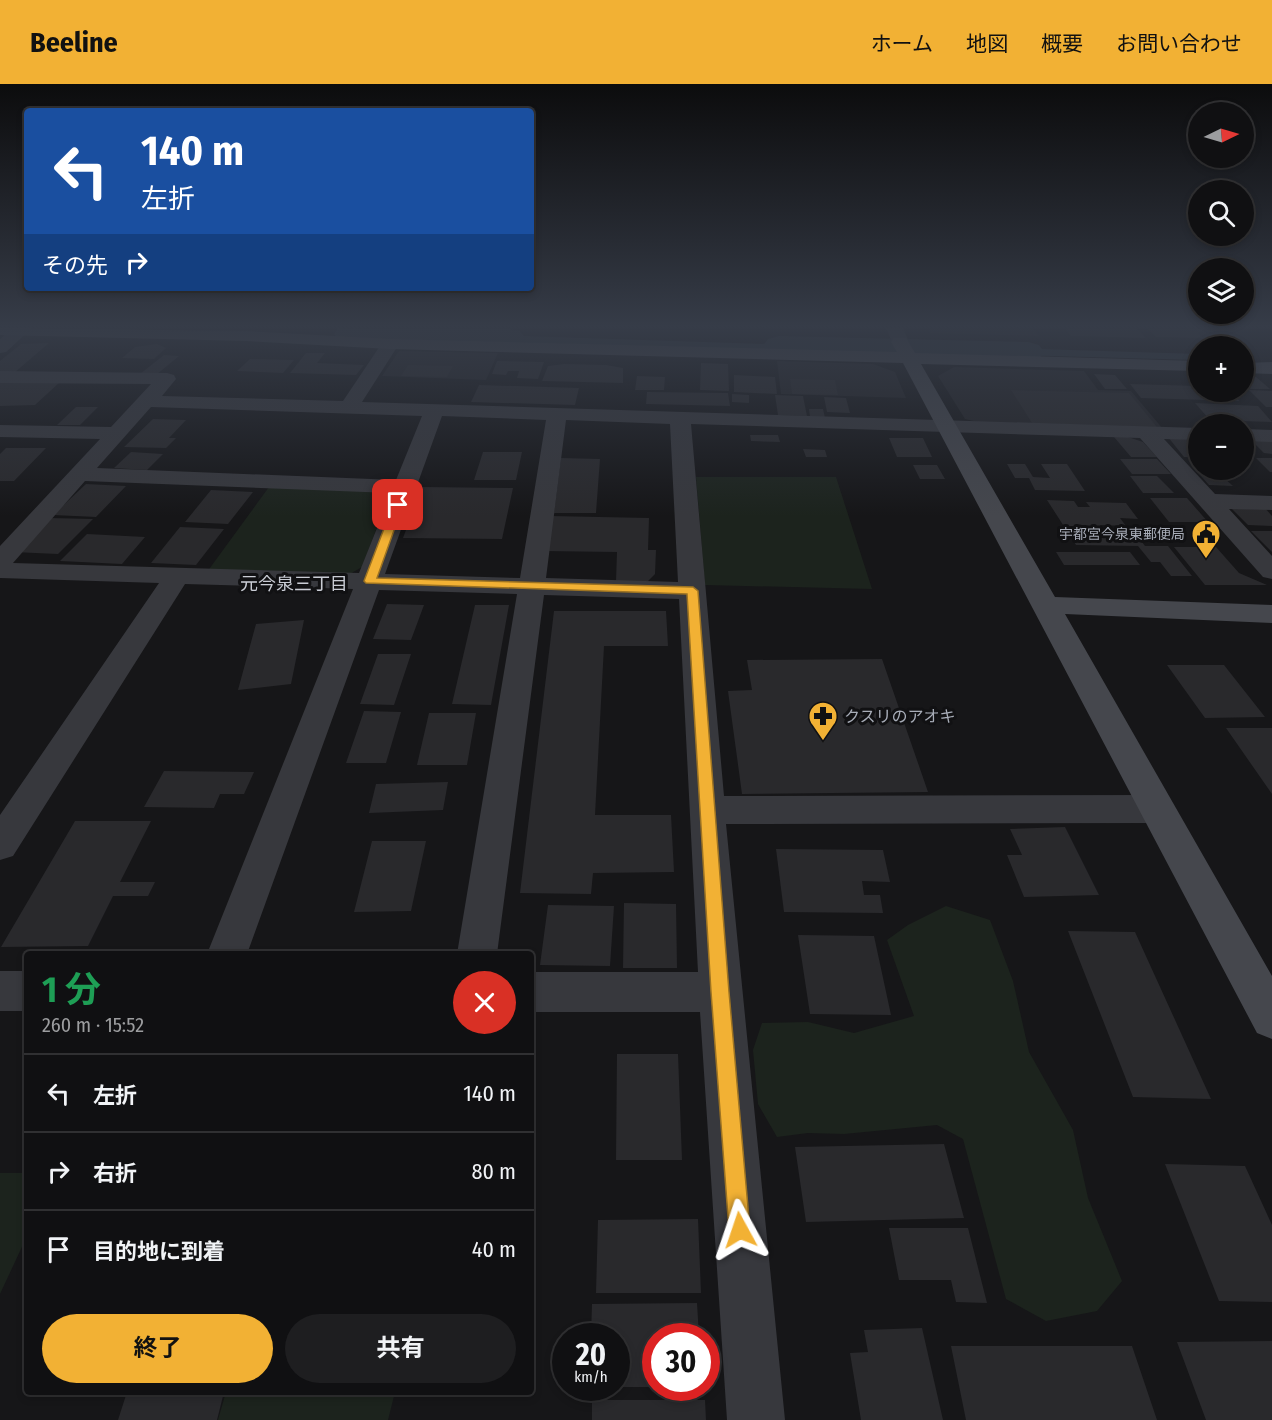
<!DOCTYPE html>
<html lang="ja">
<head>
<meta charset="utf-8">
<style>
	body { margin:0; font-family:"Fira Sans Condensed","Noto Sans JP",sans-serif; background:#1e1e20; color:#f1f3f6; height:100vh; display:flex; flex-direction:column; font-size:22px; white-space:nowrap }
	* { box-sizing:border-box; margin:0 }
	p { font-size:20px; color:#9c9d9f }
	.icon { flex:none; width:33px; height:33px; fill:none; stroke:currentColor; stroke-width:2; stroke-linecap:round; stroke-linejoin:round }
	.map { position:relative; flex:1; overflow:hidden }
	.sheet { position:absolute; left:24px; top:867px; width:510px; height:444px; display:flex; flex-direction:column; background:#101012; border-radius:6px; box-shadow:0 3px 9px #0003,0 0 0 2px #303032 }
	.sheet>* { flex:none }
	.banner { position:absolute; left:24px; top:24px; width:510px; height:183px; border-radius:6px; box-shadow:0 3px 9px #0003,0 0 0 2px #303032; background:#1a4fa0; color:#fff; overflow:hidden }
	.needle { width:39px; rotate:85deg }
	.fabs { position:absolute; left:1188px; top:18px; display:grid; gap:12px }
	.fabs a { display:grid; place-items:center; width:66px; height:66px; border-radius:50%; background:#101012; box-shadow:0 3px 9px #0003,0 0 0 2px #303032; font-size:30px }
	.speed { position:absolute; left:552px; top:1239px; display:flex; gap:12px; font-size:30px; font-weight:700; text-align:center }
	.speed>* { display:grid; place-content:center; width:78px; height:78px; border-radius:50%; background:#101012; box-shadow:0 3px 9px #0003,0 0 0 2px #303032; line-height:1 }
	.speed small { font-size:15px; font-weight:400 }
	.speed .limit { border:9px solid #d22; background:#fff; color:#111 }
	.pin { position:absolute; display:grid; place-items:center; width:51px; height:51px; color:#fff; margin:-26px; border-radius:12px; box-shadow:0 3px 9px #0006 }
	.me { position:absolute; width:66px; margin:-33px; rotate:355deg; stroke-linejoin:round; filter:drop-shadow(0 0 4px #0008) }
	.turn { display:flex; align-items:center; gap:21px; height:126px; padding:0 18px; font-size:27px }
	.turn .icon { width:78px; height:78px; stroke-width:2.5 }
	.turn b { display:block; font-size:42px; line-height:51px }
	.then { display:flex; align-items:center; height:57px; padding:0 18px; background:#0003; gap:12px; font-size:22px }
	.round { display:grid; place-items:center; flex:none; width:63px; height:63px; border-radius:32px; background:#1e1e20 }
	.headline { display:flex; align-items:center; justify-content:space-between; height:102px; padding:0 18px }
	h1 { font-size:36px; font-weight:700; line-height:45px; color:#1e9e55 }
	.action { display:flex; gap:12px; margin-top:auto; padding:12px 18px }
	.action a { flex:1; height:69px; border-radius:36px; background:#f2b134; color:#111; font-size:24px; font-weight:700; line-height:69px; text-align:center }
	.action a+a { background:#1e1e20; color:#f1f3f6 }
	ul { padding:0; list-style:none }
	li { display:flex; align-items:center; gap:18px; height:78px; padding:0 18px; border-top:2px solid #303032 }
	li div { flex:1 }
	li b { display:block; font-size:22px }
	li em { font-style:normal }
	header { display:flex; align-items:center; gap:36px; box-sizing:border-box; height:84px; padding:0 30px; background:#f2b134; color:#111 }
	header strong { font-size:28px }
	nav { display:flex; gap:33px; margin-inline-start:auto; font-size:21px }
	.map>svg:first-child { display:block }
	.built { fill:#222225 }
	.green { fill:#1c231d }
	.water { fill:#2c353c }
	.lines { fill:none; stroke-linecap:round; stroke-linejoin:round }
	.river { fill:#2c353c; fill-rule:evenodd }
	.building { fill:#29292c }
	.street { fill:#37383d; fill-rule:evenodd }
	.secondary { fill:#45474d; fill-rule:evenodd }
	.route { fill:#f2b134; stroke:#9d7322; stroke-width:1.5 }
	.labels { text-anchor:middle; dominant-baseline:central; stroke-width:6; stroke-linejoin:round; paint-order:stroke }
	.far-poi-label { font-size:14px; fill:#a8adb8; stroke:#111113; text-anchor:end }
	.poi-label { font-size:16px; fill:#a8adb8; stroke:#111113; text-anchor:start }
	.neighbourhood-label { font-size:18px; fill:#c9ccd4; stroke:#111113 }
</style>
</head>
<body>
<header>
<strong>Beeline</strong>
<nav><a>ホーム</a><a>地図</a><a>概要</a><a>お問い合わせ</a></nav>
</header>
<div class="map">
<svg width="1272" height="1336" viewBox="0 0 1272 1336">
	<rect width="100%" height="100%" fill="#161618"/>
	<!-- built -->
	<path class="built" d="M 928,244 L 1033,244 L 1039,252 L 930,249 Z
		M 399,267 L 498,269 L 486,296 L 382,292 Z
		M 777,277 L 873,280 L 895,288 L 906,314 L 781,310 Z
		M 954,283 L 1084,287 L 1098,306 L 1131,307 L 1163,345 L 982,339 L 965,335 L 938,292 Z"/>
	<!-- green -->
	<path class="green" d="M 696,393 L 836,393 L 872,505 L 705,501 Z
		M 269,403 L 381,406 L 389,412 L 362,483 L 348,491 L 207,488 Z
		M 946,822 L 990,836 L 1013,897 L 1029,968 L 1073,1046 L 1088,1114 L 1122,1197 L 1097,1227 L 1046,1237 L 1006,1215 L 963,1055 L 937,1041 L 844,1050 L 808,1049 L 777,1053 L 758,1020 L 753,966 L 762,939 L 808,938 L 854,949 L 914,932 L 887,856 L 908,841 Z
		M 0,1089 L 27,1089 L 27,1152 L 0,1210 Z
		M 226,1308 L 395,1308 L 388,1336 L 218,1336 Z"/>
	<!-- water -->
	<path class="water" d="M 428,249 L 860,263 L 861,268 L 424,256 Z
		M 942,262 L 1198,270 L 1198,276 L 947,269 Z"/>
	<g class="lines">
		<!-- river -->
		<path class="river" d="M 338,244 L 509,245 L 520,247 L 525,254 L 520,261 L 509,263 L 350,259 L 339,257 L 334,250 Z
			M 779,252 L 1028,258 L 1039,261 L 1044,268 L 1039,275 L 1028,278 L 779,272 L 768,269 L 763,262 L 768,255 Z"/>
	</g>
	<!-- building -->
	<path class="building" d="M 1065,244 L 1136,244 L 1146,254 L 1071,252 Z
		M 1156,244 L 1206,244 L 1198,249 L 1203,254 L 1156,253 L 1148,245 Z
		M 49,259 L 14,289 L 0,289 L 0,277 L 21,260 Z
		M 157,260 L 166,264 L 154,275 L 122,274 L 135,263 Z
		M 306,269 L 325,269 L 317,279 L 364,281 L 356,291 L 290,289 Z
		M 164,271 L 179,272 L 156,291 L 140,290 Z
		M 250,275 L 294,276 L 283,289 L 237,287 Z
		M 497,277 L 544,278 L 538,295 L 517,294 L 519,287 L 508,287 L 506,291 L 492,290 Z
		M 701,279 L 728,280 L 729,307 L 700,306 Z
		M 564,280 L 606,281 L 623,284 L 623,299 L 542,297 L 548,282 Z
		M 408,281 L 453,282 L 447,293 L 401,292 Z
		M 1094,290 L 1115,291 L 1127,305 L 1105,305 Z
		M 734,291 L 775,293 L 777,310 L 734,308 Z
		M 637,292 L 665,293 L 664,306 L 635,306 Z
		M 1244,292 L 1256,293 L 1270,305 L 1245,305 Z
		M 790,295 L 835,296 L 838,311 L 792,310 Z
		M 60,298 L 35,321 L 0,322 L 0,299 Z
		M 1130,300 L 1198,302 L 1198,308 L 1230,308 L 1240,317 L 1141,314 Z
		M 479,301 L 579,304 L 575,321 L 471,318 Z
		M 1011,306 L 1129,309 L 1157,343 L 1032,339 Z
		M 1249,306 L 1272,307 L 1272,323 L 1266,323 Z
		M 647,308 L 728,309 L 730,322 L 646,320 Z
		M 732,310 L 749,311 L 749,319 L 732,318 Z
		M 775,311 L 803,312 L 807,332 L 778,331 Z
		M 824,313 L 846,314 L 850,329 L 827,328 Z
		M 1195,319 L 1258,322 L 1272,338 L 1210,336 Z
		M 76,323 L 98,323 L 80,341 L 57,341 Z
		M 809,325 L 823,325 L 825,334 L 810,333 Z
		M 153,335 L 186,336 L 169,354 L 176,354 L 166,364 L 124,363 Z
		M 750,351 L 778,351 L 780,358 L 751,357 Z
		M 1114,353 L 1128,353 L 1143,358 L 1157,373 L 1131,373 Z
		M 1168,353 L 1197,354 L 1198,373 L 1184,373 Z
		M 889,354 L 923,354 L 932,373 L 897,373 Z
		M 1251,356 L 1272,357 L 1272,370 L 1264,369 Z
		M 6,364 L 46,364 L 14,397 L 0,397 L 0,370 Z
		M 803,365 L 825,366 L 827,373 L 806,373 Z
		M 131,368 L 163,370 L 147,386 L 114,384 Z
		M 483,368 L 522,368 L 516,396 L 474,396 Z
		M 561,374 L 600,375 L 596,429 L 554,429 Z
		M 1256,374 L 1272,374 L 1272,388 L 1270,388 Z
		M 1120,375 L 1157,375 L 1171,390 L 1132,390 Z
		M 1007,380 L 1025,380 L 1033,393 L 1050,394 L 1041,380 L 1067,380 L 1085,407 L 1035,406 L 1029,394 L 1015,394 Z
		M 913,381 L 937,381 L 945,395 L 920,395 Z
		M 1194,384 L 1215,386 L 1233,402 L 1209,401 Z
		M 1130,392 L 1157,392 L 1174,409 L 1143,409 Z
		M 86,400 L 126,402 L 96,433 L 53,431 Z
		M 422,403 L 513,404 L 502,455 L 403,454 Z
		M 211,406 L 253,408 L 228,440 L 185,438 Z
		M 1150,414 L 1187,414 L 1208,438 L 1169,438 Z
		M 1047,416 L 1074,417 L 1078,423 L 1090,423 L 1086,418 L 1126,419 L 1138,435 L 1120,434 L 1126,442 L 1100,441 L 1105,449 L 1135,449 L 1145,462 L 1168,462 L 1192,492 L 1171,492 L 1160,478 L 1151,478 L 1138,462 L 1076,461 Z
		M 1231,424 L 1265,424 L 1272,432 L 1272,442 L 1248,441 Z
		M 550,432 L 649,434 L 648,466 L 656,466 L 655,490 L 648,497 L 616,497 L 617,468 L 543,467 Z
		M 50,434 L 93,435 L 58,470 L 13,468 Z
		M 180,443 L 224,445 L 196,481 L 151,479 Z
		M 1251,447 L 1272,447 L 1272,468 Z
		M 87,450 L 145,453 L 122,480 L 60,477 Z
		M 1174,463 L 1216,463 L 1239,489 L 1267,501 L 1205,501 Z
		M 1056,468 L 1130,468 L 1140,481 L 1064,481 Z
		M 387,520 L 424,521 L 411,556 L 373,555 Z
		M 475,521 L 509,521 L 491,621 L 452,620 Z
		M 554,527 L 666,527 L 668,562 L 604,562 L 595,731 L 671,731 L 674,788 L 593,789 L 591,810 L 520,809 Z
		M 304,536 L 291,600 L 238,606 L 256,540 Z
		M 378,570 L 411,570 L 394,621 L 360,620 Z
		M 882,575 L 928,708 L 742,710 L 728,607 L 752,606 L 747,576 Z
		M 1167,581 L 1224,581 L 1265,633 L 1205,634 Z
		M 364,627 L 401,628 L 386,679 L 346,679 Z
		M 429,629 L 476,629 L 467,681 L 417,681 Z
		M 1226,644 L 1272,644 L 1272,710 Z
		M 164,687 L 254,688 L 244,710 L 220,710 L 214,724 L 144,723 Z
		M 448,698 L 443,726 L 369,729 L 376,700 Z
		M 75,737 L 151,737 L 120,798 L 155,798 L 148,812 L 113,812 L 88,862 L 1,863 Z
		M 1065,743 L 1099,811 L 1024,813 L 1007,771 L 1022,771 L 1010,745 Z
		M 372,757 L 426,757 L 411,827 L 354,828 Z
		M 776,765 L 883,766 L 890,798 L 862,797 L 864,811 L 880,811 L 883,829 L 784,828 Z
		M 624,819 L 676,820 L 677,884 L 623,884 Z
		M 548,821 L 614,822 L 610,882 L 540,881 Z
		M 1068,847 L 1135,848 L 1211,1015 L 1133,1013 Z
		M 798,851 L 874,852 L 891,931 L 810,930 Z
		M 617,970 L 678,970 L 682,1076 L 616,1076 Z
		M 944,1060 L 964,1134 L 806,1138 L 795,1063 Z
		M 1165,1080 L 1245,1082 L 1272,1141 L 1272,1218 L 1219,1217 Z
		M 698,1135 L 701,1209 L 596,1209 L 598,1136 Z
		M 889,1144 L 968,1144 L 987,1219 L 956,1218 L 951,1196 L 899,1196 Z
		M 697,1219 L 699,1252 L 656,1252 L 656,1303 L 616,1303 L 616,1252 L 591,1252 L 592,1220 Z
		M 922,1244 L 943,1336 L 861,1336 L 850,1269 L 868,1268 L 864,1246 Z
		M 1272,1257 L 1272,1336 L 1206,1336 L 1177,1258 Z
		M 951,1262 L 1132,1262 L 1157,1336 L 966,1336 Z
		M 127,1308 L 224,1308 L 217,1336 L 118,1336 Z
		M 592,1316 L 705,1316 L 706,1336 L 592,1336 Z"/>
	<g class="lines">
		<!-- street -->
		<path class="street" d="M 13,244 L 32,244 L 6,268 L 0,269 L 0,255 Z
			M 886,244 L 903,244 L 908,256 L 905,260 L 893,260 Z
			M 390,255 L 396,256 L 399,260 L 362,318 L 1198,344 L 1198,356 L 1164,355 L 1215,410 L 1272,412 L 1272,426 L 1229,425 L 1272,472 L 1272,495 L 1263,493 L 1140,354 L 691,340 L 724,712 L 1157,711 L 1169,715 L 1175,725 L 1169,735 L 1157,739 L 726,740 L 785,1336 L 727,1336 L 700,928 L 531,928 L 531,888 L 698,888 L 679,515 L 544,511 L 497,870 L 457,870 L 517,510 L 379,506 L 247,870 L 207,870 L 353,505 L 185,500 L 13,772 L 0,776 L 0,731 L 159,499 L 0,494 L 0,462 L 100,355 L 0,353 L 0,341 L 111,343 L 151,300 L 0,299 L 0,287 L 167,289 L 174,291 L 176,295 L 162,312 L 343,317 L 384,256 ZM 151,323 L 422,332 L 396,396 L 97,384 ZM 442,332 L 546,336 L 520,494 L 385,490 ZM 566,336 L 670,340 L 678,498 L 546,494 ZM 85,397 L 391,409 L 359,489 L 13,479 Z
			M 1244,345 L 1272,346 L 1272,358 L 1244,357 Z
			M 0,887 L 27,887 L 27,927 L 0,927 Z"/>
		<!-- secondary -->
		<path class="secondary" d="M 0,244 L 246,247 L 390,255 L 897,268 L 891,258 L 894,254 L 906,254 L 915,269 L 1198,277 L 1198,287 L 921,280 L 1055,513 L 1272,521 L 1272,539 L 1065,530 L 1272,892 L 1272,955 L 1257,949 L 903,279 L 390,265 L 246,257 L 0,251 Z
			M 1272,278 L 1272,290 L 1244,289 L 1244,279 Z"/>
	</g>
	<!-- sky -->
	<linearGradient id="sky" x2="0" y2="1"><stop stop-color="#0c0c0d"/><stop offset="0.56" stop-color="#363c48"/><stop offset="1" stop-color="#363c48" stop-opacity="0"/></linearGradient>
	<rect width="1272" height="432" fill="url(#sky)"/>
	<!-- route -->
	<path class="route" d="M 398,418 L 403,421 L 377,494 L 693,503 L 698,507 L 729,908 L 750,1146 L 747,1153 L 740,1156 L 732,1153 L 729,1146 L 711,908 L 687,510 L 366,499 L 364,497 L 393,421 Z"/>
	<!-- icons -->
	<defs>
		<g id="civic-pin" transform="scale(1.5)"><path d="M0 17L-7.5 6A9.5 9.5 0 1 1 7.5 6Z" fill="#f2b134" stroke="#111113"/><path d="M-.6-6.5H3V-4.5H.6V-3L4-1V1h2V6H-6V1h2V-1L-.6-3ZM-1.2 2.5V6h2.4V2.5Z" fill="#111"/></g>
		<g id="pharmacy-pin" transform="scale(1.5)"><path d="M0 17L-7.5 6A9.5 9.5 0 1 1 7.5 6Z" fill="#f2b134" stroke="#111113"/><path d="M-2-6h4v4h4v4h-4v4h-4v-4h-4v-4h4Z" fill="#111"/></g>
	</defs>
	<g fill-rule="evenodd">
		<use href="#civic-pin" x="1206" y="450"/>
		<use href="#pharmacy-pin" x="823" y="632"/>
	</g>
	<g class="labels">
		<!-- far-poi labels -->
		<g class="far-poi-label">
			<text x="1185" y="450">宇都宮今泉東郵便局</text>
		</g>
		<!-- poi labels -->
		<g class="poi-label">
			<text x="844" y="632">クスリのアオキ</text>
		</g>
		<!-- neighbourhood labels -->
		<g class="neighbourhood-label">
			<text x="294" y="500">元今泉三丁目</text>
		</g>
	</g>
</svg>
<div class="fabs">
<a><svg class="needle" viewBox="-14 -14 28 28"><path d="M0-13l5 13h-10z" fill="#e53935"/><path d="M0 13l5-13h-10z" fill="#9c9d9f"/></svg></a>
<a><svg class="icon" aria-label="search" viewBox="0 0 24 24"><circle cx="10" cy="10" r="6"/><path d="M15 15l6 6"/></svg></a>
<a><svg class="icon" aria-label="layers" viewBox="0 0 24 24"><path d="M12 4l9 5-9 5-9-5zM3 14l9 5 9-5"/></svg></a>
<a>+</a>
<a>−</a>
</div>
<div class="speed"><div>20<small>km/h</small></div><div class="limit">30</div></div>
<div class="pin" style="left:398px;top:421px;background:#d93025"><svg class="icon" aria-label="arrive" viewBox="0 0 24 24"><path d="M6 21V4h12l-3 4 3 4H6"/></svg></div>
<svg class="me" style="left:740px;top:1146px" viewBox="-20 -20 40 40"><path d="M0-17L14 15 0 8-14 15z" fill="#f2b134" stroke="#fff" stroke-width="4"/></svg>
<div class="banner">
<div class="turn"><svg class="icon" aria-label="left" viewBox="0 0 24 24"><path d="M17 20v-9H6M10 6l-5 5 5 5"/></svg><div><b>140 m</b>左折</div></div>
<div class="then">その先<svg class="icon" aria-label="right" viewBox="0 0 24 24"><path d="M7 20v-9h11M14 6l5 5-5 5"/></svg></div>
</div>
<section class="sheet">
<div class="headline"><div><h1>1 分</h1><p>260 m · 15:52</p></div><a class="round" style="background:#d93025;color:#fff"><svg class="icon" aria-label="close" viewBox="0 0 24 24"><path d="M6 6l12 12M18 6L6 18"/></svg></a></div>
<ul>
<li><svg class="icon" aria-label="left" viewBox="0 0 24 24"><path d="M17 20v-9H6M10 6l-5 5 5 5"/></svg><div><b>左折</b></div><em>140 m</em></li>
<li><svg class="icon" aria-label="right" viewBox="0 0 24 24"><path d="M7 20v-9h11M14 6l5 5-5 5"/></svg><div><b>右折</b></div><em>80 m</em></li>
<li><svg class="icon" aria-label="arrive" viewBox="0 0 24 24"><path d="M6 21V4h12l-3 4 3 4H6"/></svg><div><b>目的地に到着</b></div><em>40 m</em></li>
</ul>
<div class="action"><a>終了</a><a>共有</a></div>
</section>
</div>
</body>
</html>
